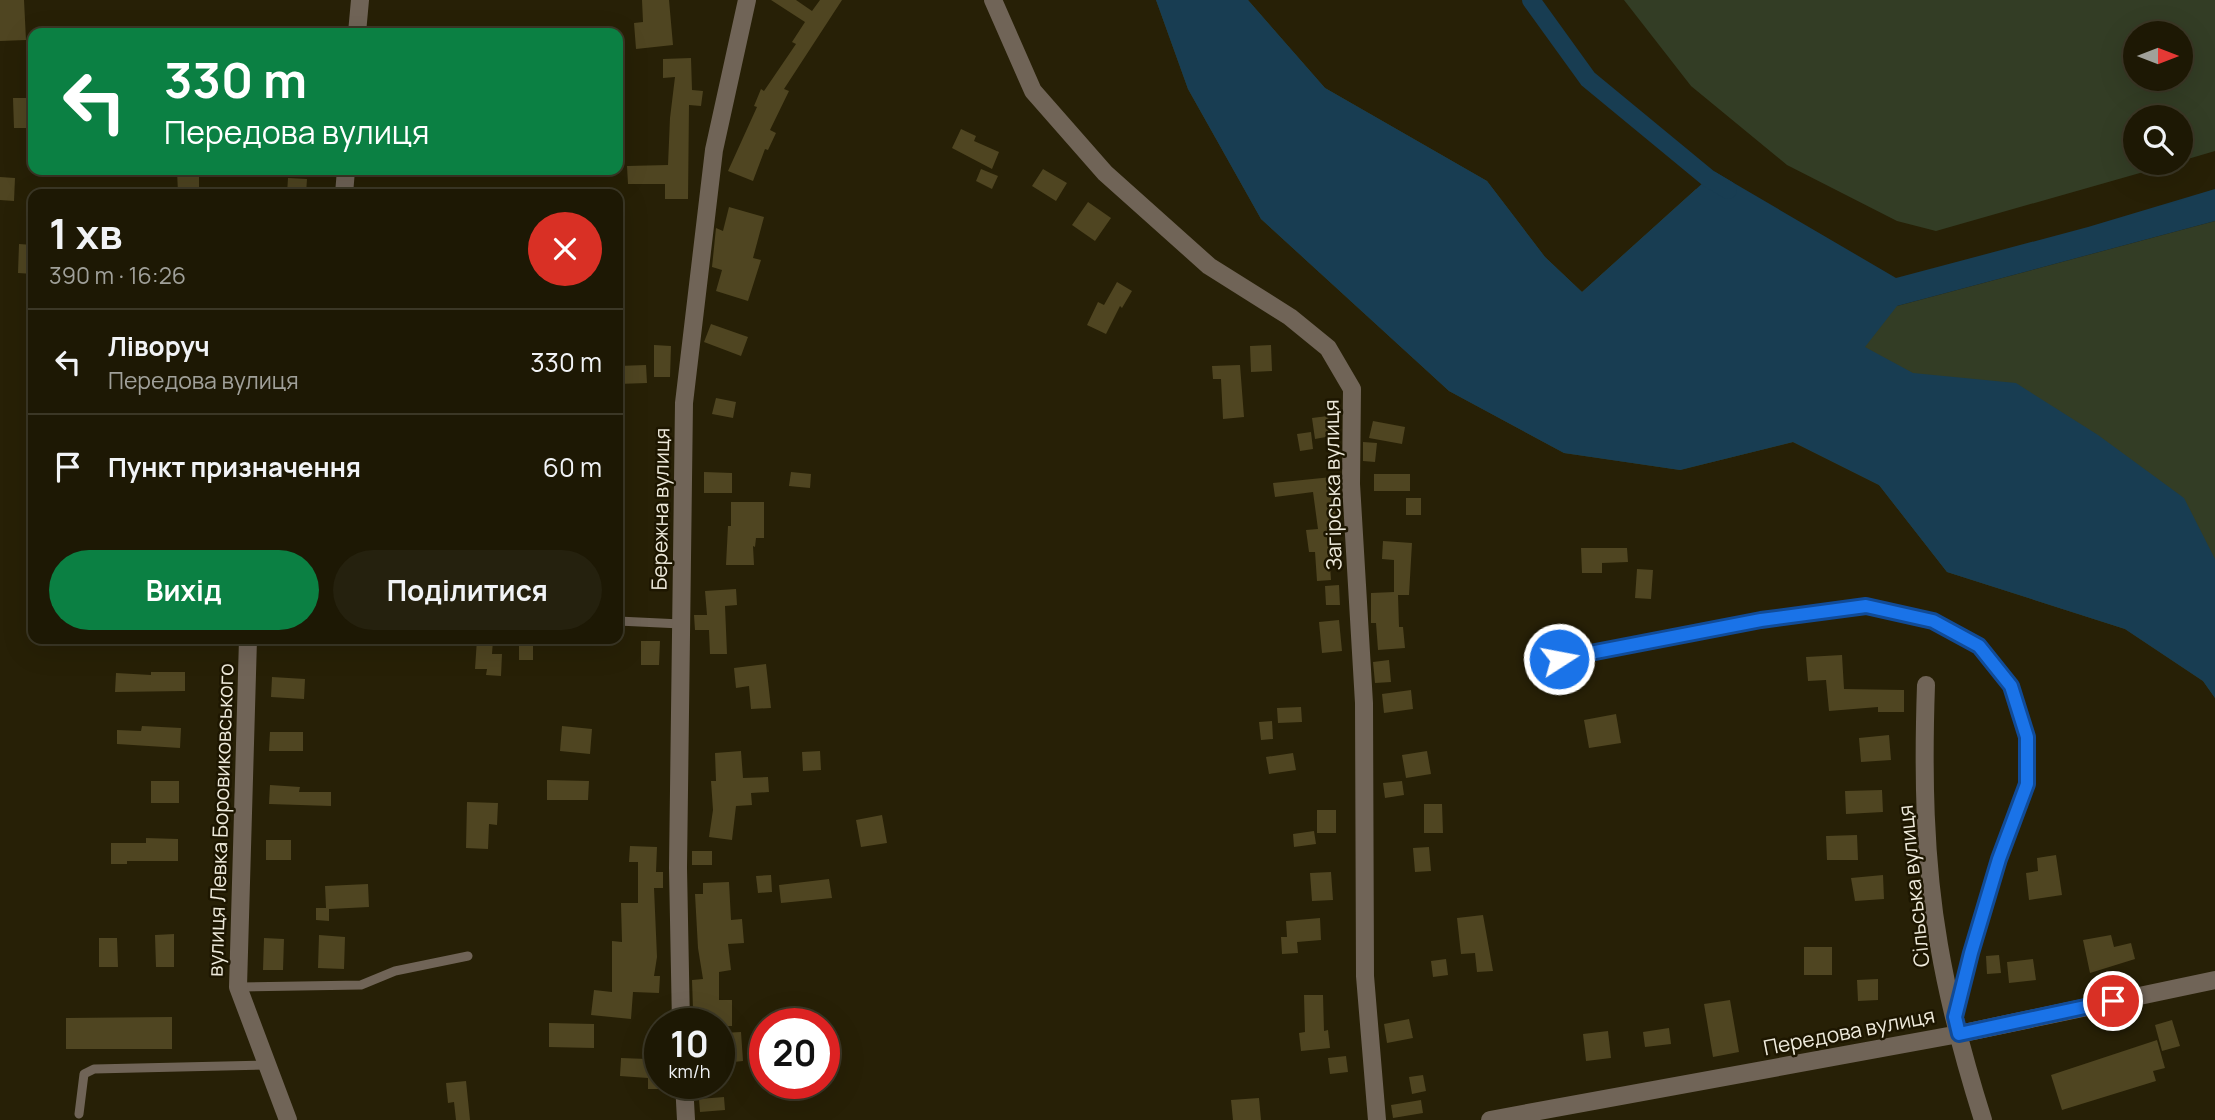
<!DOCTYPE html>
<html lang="uk">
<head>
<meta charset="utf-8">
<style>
	body { margin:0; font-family:Manrope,sans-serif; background:#25210e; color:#f1f3f6; height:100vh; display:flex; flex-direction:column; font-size:26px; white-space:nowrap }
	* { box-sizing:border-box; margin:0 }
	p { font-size:23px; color:#a0a09a }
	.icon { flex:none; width:38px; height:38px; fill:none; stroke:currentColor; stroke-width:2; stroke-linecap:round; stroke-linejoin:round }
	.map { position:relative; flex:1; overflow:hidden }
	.panel { position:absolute; left:28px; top:189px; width:595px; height:455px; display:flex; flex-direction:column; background:#1d1804; border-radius:14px; box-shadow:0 7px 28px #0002,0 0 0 2px #3b3726 }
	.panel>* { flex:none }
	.banner { position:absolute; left:28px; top:28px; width:595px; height:147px; border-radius:14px; box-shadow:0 7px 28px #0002,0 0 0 2px #3b3726; background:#0b8043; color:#fff; overflow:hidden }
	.needle { width:46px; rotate:90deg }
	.controls { position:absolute; left:2123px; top:21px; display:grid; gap:14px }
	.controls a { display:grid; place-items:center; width:70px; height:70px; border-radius:50%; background:#1d1804; box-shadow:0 7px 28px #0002,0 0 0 2px #3b3726; font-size:35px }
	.speed { position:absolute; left:644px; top:1008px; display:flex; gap:14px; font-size:35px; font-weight:700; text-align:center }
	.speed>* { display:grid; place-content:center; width:91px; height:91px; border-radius:50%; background:#1d1804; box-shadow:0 7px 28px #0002,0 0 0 2px #3b3726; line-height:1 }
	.speed small { font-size:18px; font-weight:400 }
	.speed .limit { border:10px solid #d22; background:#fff; color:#111 }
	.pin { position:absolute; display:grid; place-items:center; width:60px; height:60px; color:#fff; margin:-30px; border:4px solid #fff; border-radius:50%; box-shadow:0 2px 7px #0007 }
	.me { position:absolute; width:77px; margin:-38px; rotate:79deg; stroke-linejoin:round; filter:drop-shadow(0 0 5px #0008) }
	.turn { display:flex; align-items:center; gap:24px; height:147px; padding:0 21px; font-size:32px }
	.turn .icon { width:91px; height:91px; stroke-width:2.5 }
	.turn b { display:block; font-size:49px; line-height:60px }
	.round { display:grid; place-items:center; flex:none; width:74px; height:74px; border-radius:37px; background:#25210e }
	.overview { display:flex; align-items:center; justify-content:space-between; height:119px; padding:0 21px }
	h1 { font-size:42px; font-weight:700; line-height:52px }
	.cta { display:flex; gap:14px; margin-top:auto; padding:14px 21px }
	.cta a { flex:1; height:80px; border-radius:42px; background:#0b8043; color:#fff; font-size:28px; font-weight:700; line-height:80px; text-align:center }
	.cta a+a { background:#25210e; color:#f1f3f6 }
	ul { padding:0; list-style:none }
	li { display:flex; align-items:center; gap:21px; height:105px; padding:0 21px; border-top:2px solid #3b3726 }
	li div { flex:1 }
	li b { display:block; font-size:26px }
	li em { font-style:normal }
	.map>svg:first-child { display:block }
	.green { fill:#333d25; fill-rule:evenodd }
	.water { fill:#183d52 }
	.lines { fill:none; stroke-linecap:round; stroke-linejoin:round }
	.canal { stroke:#183d52; stroke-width:18 }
	.building { fill:#4f4521 }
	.lane { stroke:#706457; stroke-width:9 }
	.street { stroke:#706457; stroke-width:18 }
	.route-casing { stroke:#114b97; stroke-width:18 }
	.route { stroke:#1a73e8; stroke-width:12 }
	.labels { text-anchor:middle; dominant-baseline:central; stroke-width:5; stroke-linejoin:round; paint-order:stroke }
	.street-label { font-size:21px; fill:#eeeadb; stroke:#1d1600 }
</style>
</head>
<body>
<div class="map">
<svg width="2215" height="1120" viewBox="0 0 2215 1120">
	<rect width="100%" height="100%" fill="#272006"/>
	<!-- green -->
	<path class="green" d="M 1156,0 L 1248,0 L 1325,88 L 1487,181 L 1545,257 L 1582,292 L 1696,189 L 1897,306 L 2215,221 L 2215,698 L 2203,681 L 2125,629 L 1947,572 L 1879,485 L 1793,442 L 1680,470 L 1564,453 L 1449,391 L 1261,219 L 1188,89 Z
		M 1624,0 L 2215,0 L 2215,151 L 2181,161 L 2180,117 L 2135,117 L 2135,163 L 2175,163 L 1936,231 L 1897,221 L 1787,165 L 1691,86 ZM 2135,33 L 2180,33 L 2180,79 L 2135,79 Z"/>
	<!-- water -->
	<path class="water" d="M 1156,0 L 1248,0 L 1325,88 L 1487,181 L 1545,257 L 1582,292 L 1715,172 L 1896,278 L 2088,227 L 2215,189 L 2215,221 L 1897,306 L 1865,347 L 1913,373 L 2016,383 L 2098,435 L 2184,498 L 2215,559 L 2215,698 L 2203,681 L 2125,629 L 1947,572 L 1879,485 L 1793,442 L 1680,470 L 1564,453 L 1449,391 L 1261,219 L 1188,89 Z"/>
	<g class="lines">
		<!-- canal -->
		<path class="canal" d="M 1531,0 L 1588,79 L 1708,178 L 1728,190"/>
	</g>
	<!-- building -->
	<path class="building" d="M 0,0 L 24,0 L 26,40 L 0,41 Z
		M 642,0 L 669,0 L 673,45 L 636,49 L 634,23 L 643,22 Z
		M 771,0 L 796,0 L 812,11 L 820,0 L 842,0 L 784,89 L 789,91 L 770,130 L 776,133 L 768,150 L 765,149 L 753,181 L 728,171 L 757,107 L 754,106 L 761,89 L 764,91 L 796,44 L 792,42 L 805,22 Z
		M 691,58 L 692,90 L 703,91 L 701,106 L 689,105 L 688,199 L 665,199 L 665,184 L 628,184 L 627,166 L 668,165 L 670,118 L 675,77 L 663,78 L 663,59 Z
		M 13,98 L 33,98 L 33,128 L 14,128 Z
		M 961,129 L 976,136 L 974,141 L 999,152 L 992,169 L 952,148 Z
		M 981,169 L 998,176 L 992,189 L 976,181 Z
		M 1043,169 L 1067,183 L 1056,201 L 1032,186 Z
		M 177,170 L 199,170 L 199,194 L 178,194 Z
		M 0,177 L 15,178 L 14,201 L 0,200 Z
		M 288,178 L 307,179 L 306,194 L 287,194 Z
		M 1088,202 L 1111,218 L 1095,241 L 1072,225 Z
		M 729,207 L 764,217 L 753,258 L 761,260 L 748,301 L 716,291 L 722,270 L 712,267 L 716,228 L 723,231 Z
		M 19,244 L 33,245 L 33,274 L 18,273 Z
		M 1117,282 L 1132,291 L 1122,308 L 1120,306 L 1106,334 L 1087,325 L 1098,302 L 1104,305 Z
		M 711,324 L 748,337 L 741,356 L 704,342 Z
		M 654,345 L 671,346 L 670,377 L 654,377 Z
		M 1271,345 L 1272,371 L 1251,372 L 1250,346 Z
		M 646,365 L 647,383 L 618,384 L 618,366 Z
		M 1240,365 L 1244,417 L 1223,419 L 1221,379 L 1213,379 L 1212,366 Z
		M 716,398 L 736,402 L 733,418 L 712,414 Z
		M 1328,416 L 1331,436 L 1315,439 L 1312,418 Z
		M 1373,421 L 1405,427 L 1402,444 L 1369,438 Z
		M 1311,432 L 1313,449 L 1300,451 L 1297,434 Z
		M 1363,442 L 1377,443 L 1375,462 L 1363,461 Z
		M 704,472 L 732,473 L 732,493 L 704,493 Z
		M 791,472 L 811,474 L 810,488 L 789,486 Z
		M 1374,474 L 1410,474 L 1410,491 L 1374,491 Z
		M 1332,477 L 1336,521 L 1330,521 L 1333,550 L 1329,550 L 1331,580 L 1317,581 L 1315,552 L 1309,552 L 1306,530 L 1318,529 L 1313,492 L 1275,497 L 1273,483 Z
		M 1406,498 L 1421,498 L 1421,515 L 1406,515 Z
		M 731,502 L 764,502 L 764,538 L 756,538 L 755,547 L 753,546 L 754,565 L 726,565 L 728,526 L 731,526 Z
		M 1383,541 L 1412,543 L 1409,595 L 1398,595 L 1399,627 L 1403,627 L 1405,648 L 1378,650 L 1376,623 L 1371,623 L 1371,593 L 1394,592 L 1394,560 L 1382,559 Z
		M 1581,548 L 1627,548 L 1628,562 L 1602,563 L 1602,573 L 1582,573 Z
		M 1637,569 L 1653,570 L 1651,599 L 1635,598 Z
		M 1339,585 L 1340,605 L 1326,605 L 1325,586 Z
		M 736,589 L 737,605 L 725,606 L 727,654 L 710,654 L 709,630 L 695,630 L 694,615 L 707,615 L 705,591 Z
		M 1339,620 L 1342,651 L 1322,653 L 1319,622 Z
		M 477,639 L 493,640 L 492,654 L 502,654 L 501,676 L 486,675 L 487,669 L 475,669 Z
		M 519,639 L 533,639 L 533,660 L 519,660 Z
		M 641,641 L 660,641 L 659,665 L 641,665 Z
		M 1842,655 L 1844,689 L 1904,690 L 1904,712 L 1878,712 L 1878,707 L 1829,711 L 1826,680 L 1808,681 L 1806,657 Z
		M 1389,660 L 1391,682 L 1375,683 L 1373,662 Z
		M 766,664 L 771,708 L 751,709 L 749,686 L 736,688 L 734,668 Z
		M 151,672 L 185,672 L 185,691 L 115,692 L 116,673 L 151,675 Z
		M 272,677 L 305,679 L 304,699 L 271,697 Z
		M 1411,690 L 1413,709 L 1384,713 L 1382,694 Z
		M 1301,707 L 1302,722 L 1278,723 L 1277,708 Z
		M 1616,714 L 1621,743 L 1589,748 L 1584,720 Z
		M 1272,721 L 1273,739 L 1261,740 L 1259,722 Z
		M 142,726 L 181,728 L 180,748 L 117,744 L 117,730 L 141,731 Z
		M 562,726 L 592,729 L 590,754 L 560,751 Z
		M 270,732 L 303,732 L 303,751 L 269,751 Z
		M 1889,735 L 1891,760 L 1861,762 L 1859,738 Z
		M 741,751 L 743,778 L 768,777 L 769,792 L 751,793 L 752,805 L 736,806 L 732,840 L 709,837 L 713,810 L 711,781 L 716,781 L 715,753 Z
		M 820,751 L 821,770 L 803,771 L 802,752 Z
		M 1427,751 L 1431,774 L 1406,778 L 1402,755 Z
		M 1293,753 L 1296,770 L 1269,774 L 1266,757 Z
		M 547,780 L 589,781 L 588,800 L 547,800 Z
		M 151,781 L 179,781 L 179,803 L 151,803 Z
		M 1402,781 L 1404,795 L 1385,798 L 1383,783 Z
		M 270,785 L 300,787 L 299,792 L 331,792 L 331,806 L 269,804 Z
		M 1882,790 L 1883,812 L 1846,814 L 1845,791 Z
		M 467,802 L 498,803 L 497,825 L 489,824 L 488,849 L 466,848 Z
		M 1424,804 L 1442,804 L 1443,833 L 1424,833 Z
		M 1317,810 L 1336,810 L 1336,833 L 1317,833 Z
		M 882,815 L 887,843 L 861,847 L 856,820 Z
		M 1314,831 L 1316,844 L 1294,847 L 1293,834 Z
		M 1857,835 L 1858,860 L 1827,860 L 1826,836 Z
		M 146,838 L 178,839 L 178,861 L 127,861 L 127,864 L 111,864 L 111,843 L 146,843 Z
		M 266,840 L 291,840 L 291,860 L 266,860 Z
		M 630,846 L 657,847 L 656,872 L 663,872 L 663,888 L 654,888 L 657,957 L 654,976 L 660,976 L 659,993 L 633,992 L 631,1019 L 591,1015 L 594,990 L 612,992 L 612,941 L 622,942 L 621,903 L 638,903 L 638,862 L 629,862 Z
		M 1429,847 L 1431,871 L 1415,872 L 1413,848 Z
		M 692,851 L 712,851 L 712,865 L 692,865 Z
		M 2056,855 L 2062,895 L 2029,900 L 2026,873 L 2038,871 L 2037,858 Z
		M 1331,872 L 1333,900 L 1312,901 L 1310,873 Z
		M 771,875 L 772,892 L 758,893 L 756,876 Z
		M 1883,875 L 1884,899 L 1855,901 L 1851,878 Z
		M 829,879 L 832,898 L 781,903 L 779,885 Z
		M 729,882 L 731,920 L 742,919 L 744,943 L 728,944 L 731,970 L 719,972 L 719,1000 L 732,1000 L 732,1026 L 719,1026 L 712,1024 L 712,1017 L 706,1017 L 706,1009 L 693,1009 L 692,980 L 703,979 L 698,948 L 695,894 L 703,894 L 703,883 Z
		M 368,884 L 369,907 L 329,909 L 329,921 L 316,920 L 316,908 L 326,908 L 325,886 Z
		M 1483,915 L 1493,971 L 1477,972 L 1475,953 L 1461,954 L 1457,918 Z
		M 1320,918 L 1321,940 L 1297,942 L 1298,953 L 1282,954 L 1281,937 L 1287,937 L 1286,921 Z
		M 174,934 L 174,967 L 156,967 L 155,935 Z
		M 319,935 L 345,937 L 344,969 L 318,968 Z
		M 2111,935 L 2114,947 L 2131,943 L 2135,959 L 2090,973 L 2083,940 Z
		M 99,938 L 117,938 L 118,967 L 99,967 Z
		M 264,938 L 284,939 L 283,970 L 263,970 Z
		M 1804,947 L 1832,947 L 1832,975 L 1804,975 Z
		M 1999,955 L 2001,973 L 1987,974 L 1986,956 Z
		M 1446,959 L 1448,975 L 1433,977 L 1431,961 Z
		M 2033,959 L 2036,980 L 2009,983 L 2007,962 Z
		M 1878,979 L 1878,1000 L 1858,1001 L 1857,980 Z
		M 1304,995 L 1323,995 L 1324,1031 L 1328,1030 L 1330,1048 L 1301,1051 L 1299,1033 L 1305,1032 Z
		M 1730,1000 L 1739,1052 L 1713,1057 L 1704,1004 Z
		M 172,1017 L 172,1049 L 66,1049 L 66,1018 Z
		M 1409,1019 L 1413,1038 L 1387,1043 L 1384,1024 Z
		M 2172,1020 L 2180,1046 L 2162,1051 L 2155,1025 Z
		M 549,1023 L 594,1024 L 594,1048 L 549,1047 Z
		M 1669,1028 L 1671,1044 L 1645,1047 L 1643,1032 Z
		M 1608,1031 L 1611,1058 L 1586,1061 L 1583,1034 Z
		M 741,1032 L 743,1061 L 724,1063 L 722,1033 Z
		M 660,1037 L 658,1089 L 648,1089 L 648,1078 L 620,1076 L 621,1058 L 647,1059 L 646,1038 Z
		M 2157,1040 L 2165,1068 L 2153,1071 L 2156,1081 L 2062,1110 L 2051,1075 Z
		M 1346,1056 L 1348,1072 L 1330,1074 L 1328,1058 Z
		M 1423,1075 L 1426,1091 L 1412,1094 L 1409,1077 Z
		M 466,1081 L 470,1120 L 456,1120 L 454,1102 L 448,1103 L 446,1083 Z
		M 724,1097 L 725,1110 L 700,1112 L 699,1099 Z
		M 1259,1098 L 1261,1120 L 1233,1120 L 1231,1100 Z
		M 1421,1100 L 1423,1113 L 1393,1118 L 1391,1105 Z"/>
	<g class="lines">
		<!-- lane -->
		<path class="lane" d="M 618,621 L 681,624
			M 1559,659 L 1761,620 L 1866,606 L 1933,621 L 1979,646 L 2011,686 L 2027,737 L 2027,784 L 1999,859 L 1956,1012
			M 238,987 L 361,985 L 395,971 L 468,956
			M 79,1114 L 84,1074 L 94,1069 L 267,1065"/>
		<!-- street -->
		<path class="street" d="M 993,0 L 1033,91 L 1105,173 L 1209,266 L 1290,317 L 1328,348 L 1352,389 L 1351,484 L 1364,703 L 1365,976 L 1377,1120
			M 357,33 L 360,0
			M 344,194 L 346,170
			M 248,639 L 238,987 L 288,1120
			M 1926,685 C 1923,771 1924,859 1939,945 C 1949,1004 1965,1063 1983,1120
			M 681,1024 L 678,868 L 684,403 L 714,150 L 747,0
			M 684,1083 L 686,1120
			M 1490,1120 L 1959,1034 L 2215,980"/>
	</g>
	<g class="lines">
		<!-- route casing -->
		<g class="route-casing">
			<path id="route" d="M 1559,659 L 1761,620 L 1866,606 L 1933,621 L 1979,646 L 2011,686 L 2027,737 L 2027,784 L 1999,859 L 1971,953 L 1955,1017 L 1959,1034 L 2113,1001"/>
		</g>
		<!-- route -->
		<use href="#route" class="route"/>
	</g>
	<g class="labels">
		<!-- street labels -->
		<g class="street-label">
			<text transform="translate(1332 485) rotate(-91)">Загірська вулиця</text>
			<text transform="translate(660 509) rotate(-89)">Бережна вулиця</text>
			<text transform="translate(220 820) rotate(-88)">вулиця Левка Боровиковського</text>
			<text transform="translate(1913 886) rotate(-96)">Сільська вулиця</text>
			<text transform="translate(1849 1031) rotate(-11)">Передова вулиця</text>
		</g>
	</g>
</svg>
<div class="controls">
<a><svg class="needle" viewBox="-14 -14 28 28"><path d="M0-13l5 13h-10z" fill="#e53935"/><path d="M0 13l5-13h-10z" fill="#a0a09a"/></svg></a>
<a><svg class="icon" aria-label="search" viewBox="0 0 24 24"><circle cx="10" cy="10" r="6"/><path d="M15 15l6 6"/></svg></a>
</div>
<div class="speed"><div>10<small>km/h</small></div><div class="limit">20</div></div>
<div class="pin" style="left:2113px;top:1001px;background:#d93025"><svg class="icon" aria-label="arrive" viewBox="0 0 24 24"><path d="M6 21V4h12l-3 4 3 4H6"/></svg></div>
<svg class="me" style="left:1559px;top:659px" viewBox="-20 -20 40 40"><circle r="17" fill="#1a73e8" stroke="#fff" stroke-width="3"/><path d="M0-11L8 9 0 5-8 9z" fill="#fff"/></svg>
<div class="banner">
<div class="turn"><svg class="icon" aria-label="left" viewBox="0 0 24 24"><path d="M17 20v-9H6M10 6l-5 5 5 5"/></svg><div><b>330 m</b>Передова вулиця</div></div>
</div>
<section class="panel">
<div class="overview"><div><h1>1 хв</h1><p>390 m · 16:26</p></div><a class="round" style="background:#d93025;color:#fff"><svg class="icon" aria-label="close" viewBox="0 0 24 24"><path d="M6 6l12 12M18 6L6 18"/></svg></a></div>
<ul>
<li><svg class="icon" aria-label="left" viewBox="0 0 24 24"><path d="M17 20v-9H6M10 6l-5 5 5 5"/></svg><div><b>Ліворуч</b><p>Передова вулиця</p></div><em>330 m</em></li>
<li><svg class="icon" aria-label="arrive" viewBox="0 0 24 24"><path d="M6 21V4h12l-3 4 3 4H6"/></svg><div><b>Пункт призначення</b></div><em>60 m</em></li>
</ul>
<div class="cta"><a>Вихід</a><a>Поділитися</a></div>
</section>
</div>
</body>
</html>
